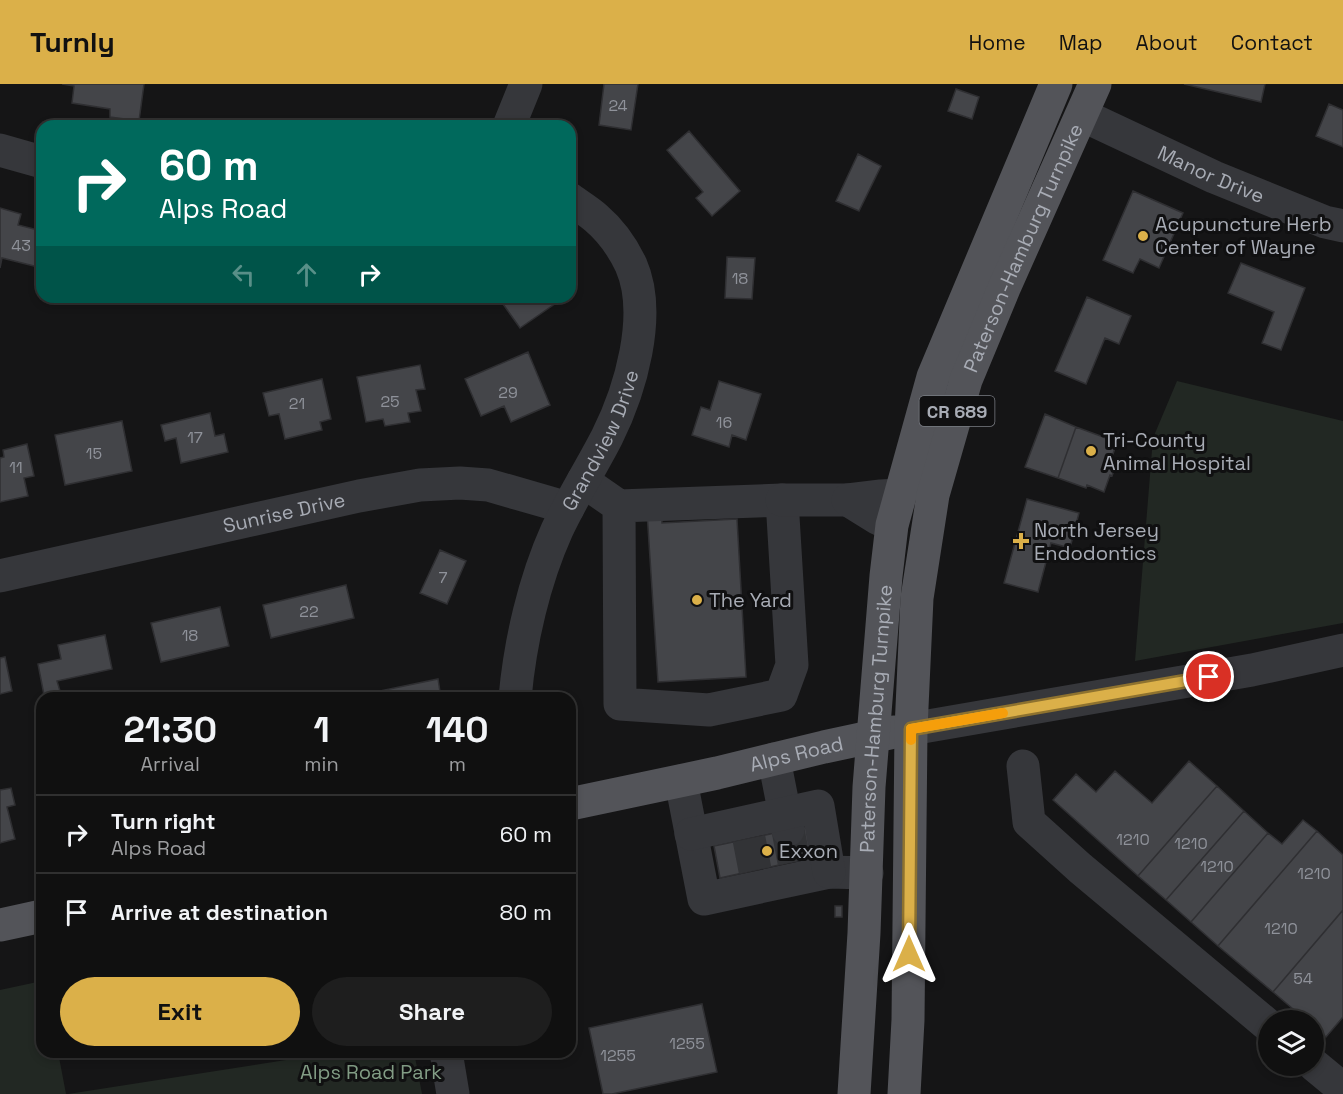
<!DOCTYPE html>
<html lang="en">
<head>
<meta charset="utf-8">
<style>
	body { margin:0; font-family:"Space Grotesk",sans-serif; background:#1e1e1e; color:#f1f3f6; height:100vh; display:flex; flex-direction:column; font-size:22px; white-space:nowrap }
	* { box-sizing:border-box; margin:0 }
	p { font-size:20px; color:#9c9d9f }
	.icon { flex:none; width:33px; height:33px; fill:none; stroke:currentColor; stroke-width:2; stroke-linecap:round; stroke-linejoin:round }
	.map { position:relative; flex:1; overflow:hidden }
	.panel { position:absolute; left:36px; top:608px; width:540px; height:366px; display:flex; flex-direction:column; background:#101010; border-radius:18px; box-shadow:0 3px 9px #0003,0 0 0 2px #303030 }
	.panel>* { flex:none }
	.top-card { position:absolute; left:36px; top:36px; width:540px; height:183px; border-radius:18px; box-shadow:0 3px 9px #0003,0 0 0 2px #303030; background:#00695c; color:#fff; overflow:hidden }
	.tools { position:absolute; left:1258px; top:926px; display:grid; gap:12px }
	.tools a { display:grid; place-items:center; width:66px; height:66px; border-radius:50%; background:#101010; box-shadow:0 3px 9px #0003,0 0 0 2px #303030; font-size:30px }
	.pin { position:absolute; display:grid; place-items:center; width:51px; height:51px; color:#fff; margin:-26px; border:3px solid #fff; border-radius:50%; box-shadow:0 2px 6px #0007 }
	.me { position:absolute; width:66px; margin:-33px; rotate:0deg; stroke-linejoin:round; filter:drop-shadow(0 0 4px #0008) }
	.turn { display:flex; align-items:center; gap:21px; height:126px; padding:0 24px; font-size:27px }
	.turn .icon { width:78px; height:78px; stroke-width:2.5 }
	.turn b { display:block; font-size:42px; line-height:51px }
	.lanes { display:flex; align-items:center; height:57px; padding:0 24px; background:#0003; justify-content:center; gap:30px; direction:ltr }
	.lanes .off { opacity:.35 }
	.eta { display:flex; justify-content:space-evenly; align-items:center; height:102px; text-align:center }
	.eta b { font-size:36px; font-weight:800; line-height:42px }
	.button { display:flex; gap:12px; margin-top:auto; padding:12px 24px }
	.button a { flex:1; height:69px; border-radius:36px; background:#dbb049; color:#111; font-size:24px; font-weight:800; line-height:69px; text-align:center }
	.button a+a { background:#1e1e1e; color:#f1f3f6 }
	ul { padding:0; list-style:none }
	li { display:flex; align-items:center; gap:18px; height:78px; padding:0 24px; border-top:2px solid #303030 }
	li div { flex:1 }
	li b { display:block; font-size:22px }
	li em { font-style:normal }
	header { display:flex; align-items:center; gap:36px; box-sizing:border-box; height:84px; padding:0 30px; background:#dbb049; color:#111 }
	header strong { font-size:28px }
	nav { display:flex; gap:33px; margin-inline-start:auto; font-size:21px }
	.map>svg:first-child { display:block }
	.green { fill:#222823 }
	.building { fill:#444549; stroke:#2f2f32; stroke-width:1.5 }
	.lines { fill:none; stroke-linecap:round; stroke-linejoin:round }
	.minor-tunnel { stroke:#323336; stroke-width:33; stroke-dasharray:33 16; stroke-linecap:butt }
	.minor { stroke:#36373b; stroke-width:33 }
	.major { stroke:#535459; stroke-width:33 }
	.route-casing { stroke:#8e722f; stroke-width:15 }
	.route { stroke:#dbb049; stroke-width:10 }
	.slow { stroke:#f59e0b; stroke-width:10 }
	.poi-dot { fill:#dbb049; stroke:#101011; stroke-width:2 }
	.labels { text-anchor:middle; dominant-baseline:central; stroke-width:6; stroke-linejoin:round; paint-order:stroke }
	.number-label { font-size:16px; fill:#8f929a }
	.shield { fill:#101011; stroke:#7a7d84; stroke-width:1.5 }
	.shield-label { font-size:18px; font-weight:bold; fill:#a8acb5 }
	.street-label { font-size:20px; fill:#a8acb5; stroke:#101011 }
	.poi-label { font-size:20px; fill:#a8acb5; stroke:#101011; text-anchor:start }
	.park-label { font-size:20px; fill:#829d85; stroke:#101011 }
</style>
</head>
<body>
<header>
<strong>Turnly</strong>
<nav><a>Home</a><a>Map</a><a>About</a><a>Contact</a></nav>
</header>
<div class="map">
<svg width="1343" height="1010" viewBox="0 0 1343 1010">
	<rect width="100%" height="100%" fill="#151516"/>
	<!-- green -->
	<path class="green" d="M 1177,297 L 1343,337 L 1343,539 L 1135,577 L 1153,354 Z
		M 42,897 L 42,968 L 58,968 L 66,1010 L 0,1010 L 0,906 Z
		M 337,968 L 414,968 L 422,1010 L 68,1010 Z"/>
	<!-- building -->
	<path class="building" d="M 62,0 L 144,0 L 139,37 L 110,33 L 110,25 L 72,19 L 74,2 Z
		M 604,0 L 638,0 L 631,46 L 599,41 Z
		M 1184,0 L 1265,0 L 1261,18 Z
		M 956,5 L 979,13 L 972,35 L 948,27 Z
		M 1329,20 L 1343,26 L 1343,63 L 1316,52 Z
		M 689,47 L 740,107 L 712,132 L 696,114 L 703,108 L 667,66 Z
		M 858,70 L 881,82 L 859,127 L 836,117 Z
		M 1133,107 L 1183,129 L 1159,184 L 1140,175 L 1133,189 L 1103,176 Z
		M 0,124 L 21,130 L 18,141 L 42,147 L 42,184 L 2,174 L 0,184 Z
		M 727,173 L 755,174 L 752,215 L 725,214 Z
		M 1241,179 L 1305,204 L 1281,266 L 1262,259 L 1274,228 L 1228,209 Z
		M 270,213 L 299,213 L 271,217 Z
		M 498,213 L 557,213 L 559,217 L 520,244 Z
		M 1087,213 L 1131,232 L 1119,260 L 1105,254 L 1086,300 L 1055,287 Z
		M 528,268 L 550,321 L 511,338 L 504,322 L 481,332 L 465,295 Z
		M 420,281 L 425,305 L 416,306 L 421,327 L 408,329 L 410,338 L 385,342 L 383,335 L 366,338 L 357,293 Z
		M 322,295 L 331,335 L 320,338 L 322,346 L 285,355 L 279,330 L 269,332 L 263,309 Z
		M 719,297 L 761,310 L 746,356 L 732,351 L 729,363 L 692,351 L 701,323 L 710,326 Z
		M 210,329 L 215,352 L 224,350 L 228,368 L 181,379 L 176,354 L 165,357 L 161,341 Z
		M 1045,330 L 1076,343 L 1058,394 L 1025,383 Z
		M 122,337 L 132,387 L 65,401 L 55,351 Z
		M 1076,343 L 1117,358 L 1111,376 L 1117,378 L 1112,392 L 1110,391 L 1104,408 L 1087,401 L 1086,404 L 1058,394 Z
		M 27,360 L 34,392 L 24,394 L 28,412 L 0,418 L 0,374 L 4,373 L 3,366 Z
		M 1027,415 L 1079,429 L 1070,464 L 1051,459 L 1038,508 L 1004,499 Z
		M 661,427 L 662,439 L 737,435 L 746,593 L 658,598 L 647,428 Z
		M 440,466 L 466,477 L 447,520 L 420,509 Z
		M 346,501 L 354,534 L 271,554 L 263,521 Z
		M 220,523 L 229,562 L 161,578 L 151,539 Z
		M 105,551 L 112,585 L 57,597 L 60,607 L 44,611 L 38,580 L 61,575 L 58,561 Z
		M 5,573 L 12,607 L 0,610 L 0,574 Z
		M 438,595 L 441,614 L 377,614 L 375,608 Z
		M 1189,677 L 1217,702 L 1138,792 L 1053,716 L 1076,690 L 1096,708 L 1115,687 L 1152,719 Z
		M 1217,702 L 1244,727 L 1166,816 L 1138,792 Z
		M 11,704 L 15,721 L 7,723 L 15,755 L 0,759 L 0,706 Z
		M 1244,727 L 1268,749 L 1191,838 L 1166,816 Z
		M 1303,736 L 1317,747 L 1218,862 L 1191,838 L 1268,749 L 1282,760 Z
		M 813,741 L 820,772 L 720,794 L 714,762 Z
		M 1317,747 L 1343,771 L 1343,826 L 1273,908 L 1218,862 Z
		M 835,822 L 842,822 L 842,833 L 835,833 Z
		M 1343,826 L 1343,933 L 1326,953 L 1314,943 L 1314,936 L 1306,936 L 1273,908 Z
		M 702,920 L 717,988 L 612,1010 L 603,1010 L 589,944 Z"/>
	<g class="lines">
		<!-- minor-tunnel -->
		<path class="minor-tunnel" d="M 788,746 L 794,778
			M 749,755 L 755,786"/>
		<!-- minor -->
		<g class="minor">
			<path id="s1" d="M 1082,31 L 1214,93 L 1325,138 L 1343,142"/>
			<path d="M 509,42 L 526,0"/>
			<path d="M 0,66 L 42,78"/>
			<path d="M 583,397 L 619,422 L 782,416 L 792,581 L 781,611 L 709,626 L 620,620 L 619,422"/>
			<path d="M 782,416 L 848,416"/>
			<path d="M 892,441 L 877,434 L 848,416 L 881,412 L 899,411"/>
			<path id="s2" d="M 0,492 L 359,412 L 420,401 L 460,399 L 488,401 L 568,424"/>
			<path id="s3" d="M 515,614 C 520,558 534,497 557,446 C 572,414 591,384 607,353 C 630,307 653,231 631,181 C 623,164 610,146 596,134 C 588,127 578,121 570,115"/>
			<path d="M 911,645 L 1252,586 L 1343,566"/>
			<path d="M 774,675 L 788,746"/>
			<path d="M 1023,682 L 1029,738 L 1080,784 L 1269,942"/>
			<path d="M 681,697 L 704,815 L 829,788 L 867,789"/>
			<path d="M 691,750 L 818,722 L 829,788"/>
			<path d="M 446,968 L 453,1010"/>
			<path d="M 1314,981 L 1343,1005"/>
		</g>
		<!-- major -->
		<g class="major">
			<path id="s4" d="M 570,720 L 717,689 L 824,663 L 894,648"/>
			<path d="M 0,841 L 42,832"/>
			<path id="s5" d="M 854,1010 L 864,849 L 869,703 L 886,492 L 892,441 L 933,293 L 1056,0"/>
			<path id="s6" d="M 904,1010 L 908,936 L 911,645 L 917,514 L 933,411 L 966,296 L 1005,202 L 1095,0"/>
		</g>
	</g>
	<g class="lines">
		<!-- route casing -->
		<g class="route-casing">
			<path id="route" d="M 909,870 L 911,645 L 1209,593"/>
		</g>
		<!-- route -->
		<use href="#route" class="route"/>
		<!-- slow -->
		<path class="slow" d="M 911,656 L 911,645 L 1003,629"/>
	</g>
	<!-- markers -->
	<g class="poi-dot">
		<circle cx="1143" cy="152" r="6"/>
		<circle cx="1091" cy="367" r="6"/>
		<path d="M1018 448h6v6h6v6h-6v6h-6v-6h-6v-6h6z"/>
		<circle cx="697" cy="516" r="6"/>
		<circle cx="767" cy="767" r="6"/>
	</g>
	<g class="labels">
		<!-- number labels -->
		<g class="number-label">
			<text x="618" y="21">24</text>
			<text x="21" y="161">43</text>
			<text x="740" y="194">18</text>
			<text x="508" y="308">29</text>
			<text x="390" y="317">25</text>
			<text x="297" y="319">21</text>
			<text x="724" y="338">16</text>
			<text x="195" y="353">17</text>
			<text x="94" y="369">15</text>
			<text x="16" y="383">11</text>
			<text x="443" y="493">7</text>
			<text x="309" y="527">22</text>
			<text x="190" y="551">18</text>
			<text x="1133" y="755">1210</text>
			<text x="1191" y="759">1210</text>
			<text x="1217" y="782">1210</text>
			<text x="1314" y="789">1210</text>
			<text x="1281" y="844">1210</text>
			<text x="1303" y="894">54</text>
			<text x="687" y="959">1255</text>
			<text x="618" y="971">1255</text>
		</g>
		<!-- shield labels -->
		<rect class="shield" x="919.5" y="312" width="75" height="30" rx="4.5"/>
		<g class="shield-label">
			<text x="957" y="327">CR 689</text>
		</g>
		<!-- street labels -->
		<g class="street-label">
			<text stroke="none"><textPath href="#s1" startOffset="142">Manor Drive</textPath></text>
			<text stroke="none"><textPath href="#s6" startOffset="864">Paterson-Hamburg Turnpike</textPath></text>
			<text stroke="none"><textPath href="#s3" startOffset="274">Grandview Drive</textPath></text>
			<text stroke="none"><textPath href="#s2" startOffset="291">Sunrise Drive</textPath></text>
			<text stroke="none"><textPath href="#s5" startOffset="376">Paterson-Hamburg Turnpike</textPath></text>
			<text stroke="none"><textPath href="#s4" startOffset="232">Alps Road</textPath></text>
		</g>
		<!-- poi labels -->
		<g class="poi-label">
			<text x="1155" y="140">Acupuncture Herb<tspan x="1155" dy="23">Center of Wayne</tspan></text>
			<text x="1103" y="356">Tri-County<tspan x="1103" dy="23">Animal Hospital</tspan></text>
			<text x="1034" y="446">North Jersey<tspan x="1034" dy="23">Endodontics</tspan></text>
			<text x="709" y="516">The Yard</text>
			<text x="779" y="767">Exxon</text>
		</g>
		<!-- park labels -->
		<g class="park-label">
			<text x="371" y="988">Alps Road Park</text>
		</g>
	</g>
</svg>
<div class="tools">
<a><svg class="icon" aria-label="layers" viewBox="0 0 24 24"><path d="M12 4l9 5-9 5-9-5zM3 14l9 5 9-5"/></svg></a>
</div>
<div class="pin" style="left:1209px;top:593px;background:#d93025"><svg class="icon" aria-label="arrive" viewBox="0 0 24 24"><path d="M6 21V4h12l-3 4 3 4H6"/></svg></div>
<svg class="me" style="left:909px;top:870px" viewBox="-20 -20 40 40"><path d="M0-17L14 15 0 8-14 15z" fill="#dbb049" stroke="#fff" stroke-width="4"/></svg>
<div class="top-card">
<div class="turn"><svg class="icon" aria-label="right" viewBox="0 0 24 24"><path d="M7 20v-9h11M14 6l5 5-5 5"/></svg><div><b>60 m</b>Alps Road</div></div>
<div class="lanes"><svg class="icon off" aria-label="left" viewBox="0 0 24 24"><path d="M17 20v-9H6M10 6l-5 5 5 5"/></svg><svg class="icon off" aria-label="ahead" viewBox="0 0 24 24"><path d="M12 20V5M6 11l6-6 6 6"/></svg><svg class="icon" aria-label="right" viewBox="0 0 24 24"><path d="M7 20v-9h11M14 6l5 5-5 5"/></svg></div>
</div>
<section class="panel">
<div class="eta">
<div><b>21:30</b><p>Arrival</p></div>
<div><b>1</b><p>min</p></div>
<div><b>140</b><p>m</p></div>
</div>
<ul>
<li><svg class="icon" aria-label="right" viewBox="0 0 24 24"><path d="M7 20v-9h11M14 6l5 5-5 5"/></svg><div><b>Turn right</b><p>Alps Road</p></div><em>60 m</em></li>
<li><svg class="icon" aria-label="arrive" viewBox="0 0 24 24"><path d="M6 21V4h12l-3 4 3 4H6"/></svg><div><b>Arrive at destination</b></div><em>80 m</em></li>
</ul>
<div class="button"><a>Exit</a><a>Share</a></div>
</section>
</div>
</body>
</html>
